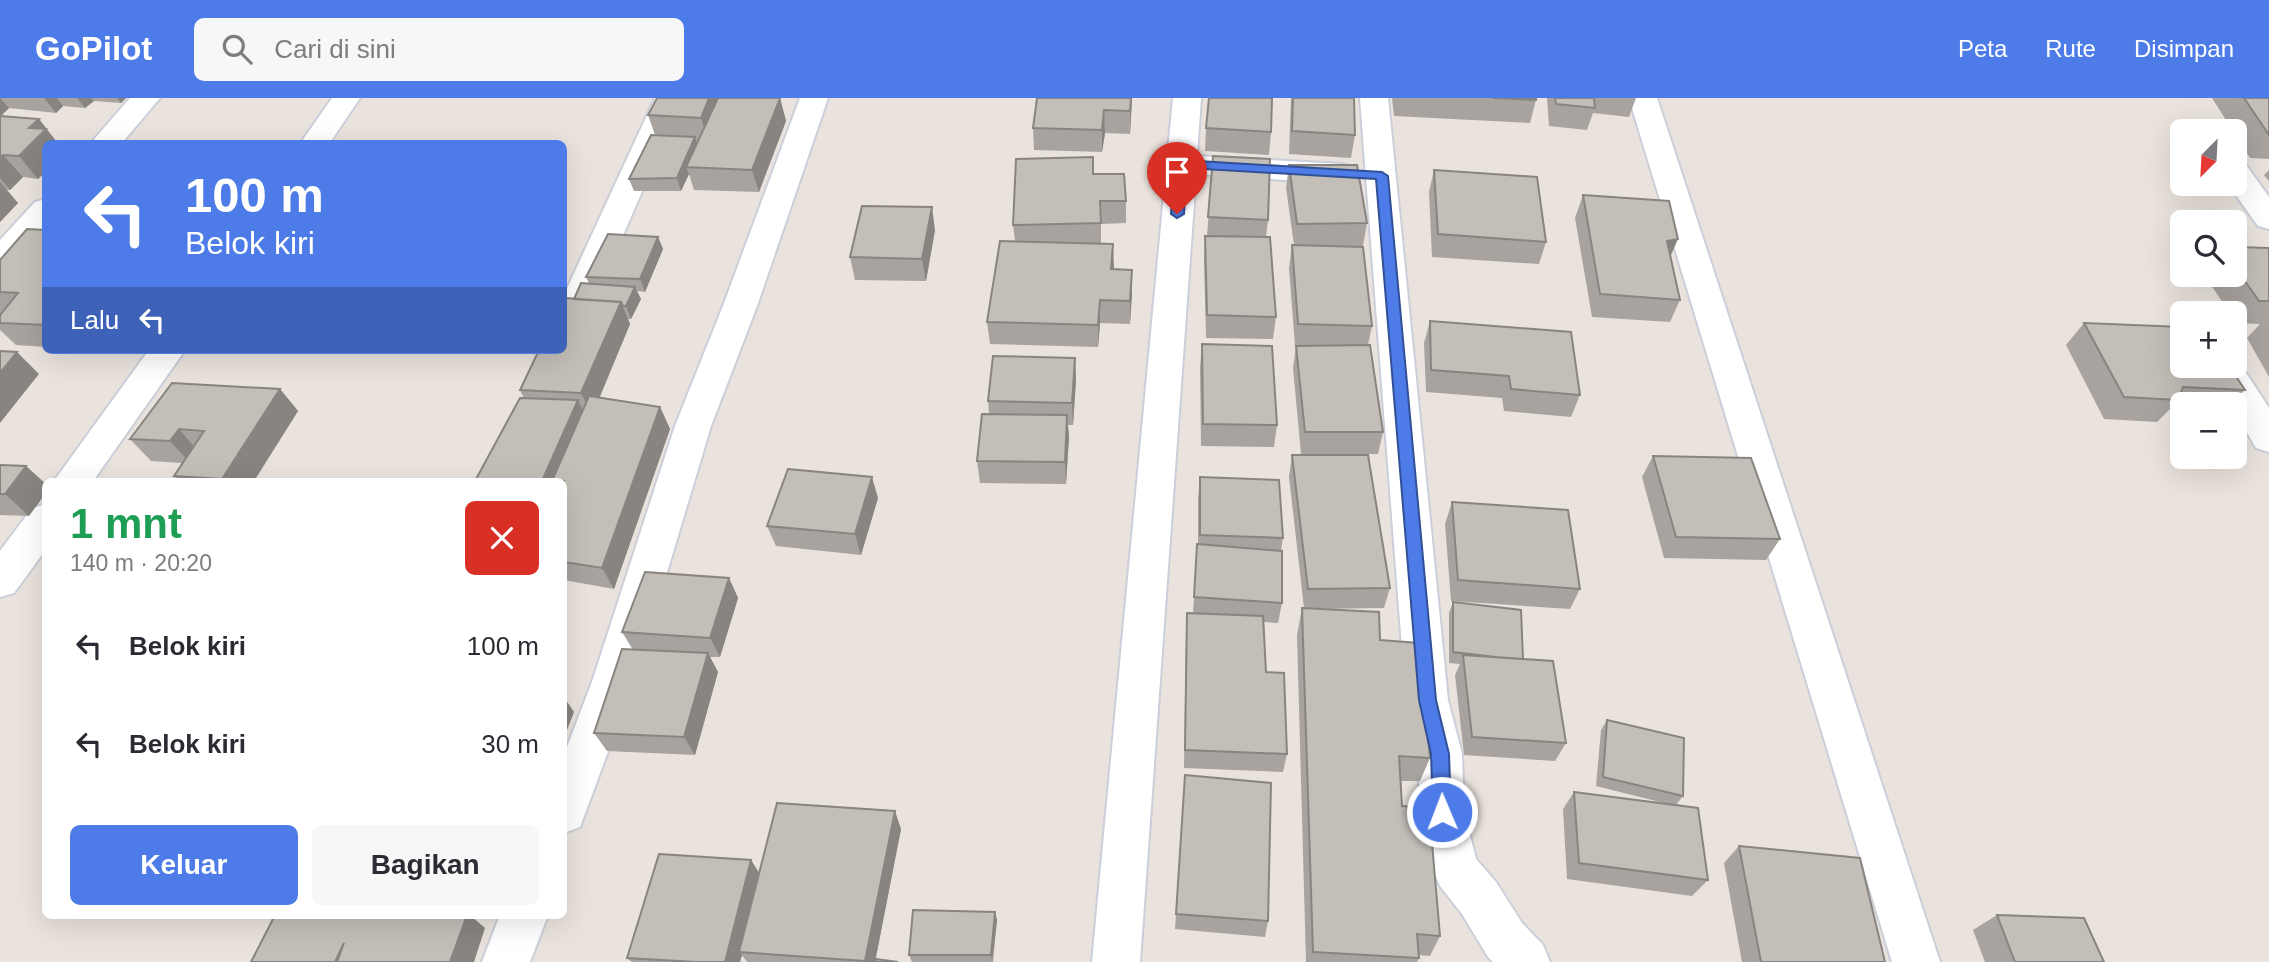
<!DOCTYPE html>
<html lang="id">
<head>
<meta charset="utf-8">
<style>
	body { margin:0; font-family:Helvetica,sans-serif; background:#f7f7f7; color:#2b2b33; height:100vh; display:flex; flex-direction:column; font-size:26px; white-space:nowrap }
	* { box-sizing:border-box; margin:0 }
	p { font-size:23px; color:#7c7c81 }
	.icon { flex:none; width:38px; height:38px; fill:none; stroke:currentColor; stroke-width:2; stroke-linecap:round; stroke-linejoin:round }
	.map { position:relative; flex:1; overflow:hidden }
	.details { position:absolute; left:42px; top:380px; width:525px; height:441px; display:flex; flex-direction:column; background:#fff; border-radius:10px; box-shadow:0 7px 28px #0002 }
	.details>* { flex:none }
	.top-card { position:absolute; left:42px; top:42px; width:525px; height:214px; border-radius:10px; box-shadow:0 7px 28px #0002; background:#4d7be7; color:#fff; overflow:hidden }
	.needle { width:46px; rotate:204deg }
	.controls { position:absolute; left:2170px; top:21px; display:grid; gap:14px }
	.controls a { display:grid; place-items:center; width:77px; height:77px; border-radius:10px; background:#fff; box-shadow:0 7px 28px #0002; font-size:35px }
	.pin { position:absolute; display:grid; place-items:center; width:60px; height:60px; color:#fff; margin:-72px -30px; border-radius:50% 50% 50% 0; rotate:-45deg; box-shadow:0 0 7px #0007 }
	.pin .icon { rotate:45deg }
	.me { position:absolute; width:77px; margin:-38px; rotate:359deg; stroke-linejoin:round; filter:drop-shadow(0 0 5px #0008) }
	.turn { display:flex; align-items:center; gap:24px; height:147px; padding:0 28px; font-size:32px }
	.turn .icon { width:91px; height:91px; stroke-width:2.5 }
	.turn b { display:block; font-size:49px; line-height:60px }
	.then { display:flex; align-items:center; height:66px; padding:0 28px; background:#0003; gap:14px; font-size:26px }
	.round { display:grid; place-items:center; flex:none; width:74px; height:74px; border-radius:10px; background:#f7f7f7 }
	.overview { display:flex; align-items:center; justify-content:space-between; height:119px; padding:0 28px }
	h1 { font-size:42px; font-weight:700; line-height:52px; color:#1e9e55 }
	.primary-button { display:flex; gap:14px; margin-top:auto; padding:14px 28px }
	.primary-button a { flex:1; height:80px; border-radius:10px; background:#4d7be7; color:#fff; font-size:28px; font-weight:700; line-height:80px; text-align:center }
	.primary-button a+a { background:#f7f7f7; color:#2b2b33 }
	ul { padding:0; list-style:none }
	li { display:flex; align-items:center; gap:21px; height:98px; padding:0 28px }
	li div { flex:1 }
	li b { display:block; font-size:26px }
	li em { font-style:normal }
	header { display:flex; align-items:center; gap:42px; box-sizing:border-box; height:98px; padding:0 35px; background:#4d7be7; color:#fff }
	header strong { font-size:33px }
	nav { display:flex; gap:38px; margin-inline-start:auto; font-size:24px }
	.search { width:490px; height:63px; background:#f7f7f7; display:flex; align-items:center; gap:18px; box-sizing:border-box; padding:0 24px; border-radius:10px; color:#7c7c81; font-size:26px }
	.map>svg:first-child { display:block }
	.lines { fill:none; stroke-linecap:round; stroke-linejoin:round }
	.street-casing { stroke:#cbcfda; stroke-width:4 }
	.street { fill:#fff; fill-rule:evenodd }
	.wall { fill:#a8a39e }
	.shaded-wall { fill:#888581 }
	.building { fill:#c3beb8; stroke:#888581; stroke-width:2 }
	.route { fill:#4d7be7; stroke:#325096; stroke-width:2 }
</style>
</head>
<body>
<header>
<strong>GoPilot</strong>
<div class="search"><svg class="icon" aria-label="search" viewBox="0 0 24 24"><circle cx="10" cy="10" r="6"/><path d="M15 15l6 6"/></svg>Cari di sini</div>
<nav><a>Peta</a><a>Rute</a><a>Disimpan</a></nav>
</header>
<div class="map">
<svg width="2269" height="864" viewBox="0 0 2269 864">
	<rect width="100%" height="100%" fill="#eae3dd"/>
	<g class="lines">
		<!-- street casing -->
		<g class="street-casing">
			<path id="street" d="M 130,0 L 160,0 L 121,46 L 90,46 Z
				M 332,0 L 360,0 L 329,46 L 300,46 Z
				M 655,0 L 683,0 L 581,233 L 576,241 L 564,245 L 564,197 Z
				M 800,0 L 828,0 L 757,208 L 711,328 L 635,581 L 580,729 L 564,735 L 564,657 L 593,581 L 675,328 L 723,208 Z
				M 1173,0 L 1201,0 L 1197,58 L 1342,66 L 1353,69 L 1357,76 L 1353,83 L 1342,86 L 1196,76 L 1140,864 L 1092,864 Z
				M 1360,0 L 1388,0 L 1448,602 L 1462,656 L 1464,714 L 1476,761 L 1496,784 L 1522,825 L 1543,847 L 1550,864 L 1493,864 L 1488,859 L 1462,816 L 1440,788 L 1433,772 L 1420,714 L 1418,656 L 1406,602 Z
				M 1629,0 L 1657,0 L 1940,864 L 1892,864 Z
				M 2205,23 L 2215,26 L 2221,33 L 2190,32 L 2195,26 Z
				M 2235,65 L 2246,67 L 2269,99 L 2269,131 L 2258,128 L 2228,86 L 2235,86 Z
				M 46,101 L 46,131 L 11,170 L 0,173 L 0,142 L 35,104 Z
				M 149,252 L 185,252 L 93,383 L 54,383 Z
				M 2235,258 L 2269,310 L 2269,354 L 2256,350 L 2235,314 L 2235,306 L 2230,306 L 2208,268 L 2235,268 Z
				M 46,406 L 46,451 L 14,495 L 0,499 L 0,453 L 32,410 Z
				M 500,817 L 548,817 L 530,864 L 482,864 Z"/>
		</g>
		<!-- street -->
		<use href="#street" class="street"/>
	</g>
	<!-- wall -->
	<path class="wall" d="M 0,0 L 126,0 L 121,5 L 94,3 L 85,10 L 63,8 L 56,15 L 9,10 L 0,18 L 39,21 L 57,44 L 46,46 L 46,73 L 38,81 L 23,79 L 10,92 L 7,92 L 18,105 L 0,124 Z
		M 780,0 L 786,23 L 759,94 L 694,92 L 689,76 L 681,93 L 634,93 L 629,81 L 655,37 L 648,17 Z
		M 1132,0 L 1130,36 L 1105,35 L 1102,54 L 1034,52 L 1033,30 Z
		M 1291,0 L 1354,0 L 1355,37 L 1351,60 L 1289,56 Z
		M 1392,0 L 1536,0 L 1536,2 L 1530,25 L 1394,18 Z
		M 1547,0 L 1636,0 L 1629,19 L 1593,15 L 1587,32 L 1549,28 Z
		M 2212,0 L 2269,0 L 2269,61 L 2250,60 L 2235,36 L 2235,33 L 2233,33 Z
		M 1206,30 L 1271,34 L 1269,57 L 1205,53 Z
		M 1213,58 L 1268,122 L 1266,139 L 1276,219 L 1273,241 L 1206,240 L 1204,161 L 1205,138 L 1207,138 Z
		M 1289,67 L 1367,125 L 1363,148 L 1322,148 L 1372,228 L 1368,247 L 1383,334 L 1378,356 L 1301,356 L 1293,270 L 1296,248 L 1295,248 L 1289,170 L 1292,147 L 1294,147 L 1286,90 Z
		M 1434,72 L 1546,144 L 1539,166 L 1432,159 L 1429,94 Z
		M 2269,72 L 2269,83 L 2264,77 Z
		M 1094,76 L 1126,103 L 1126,125 L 1101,126 L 1101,146 L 1114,171 L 1132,172 L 1132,195 L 1130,226 L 1100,225 L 1098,249 L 990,246 L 987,224 L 1015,143 L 1013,127 Z
		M 1583,97 L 1670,158 L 1680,202 L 1670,224 L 1592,219 L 1575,120 Z
		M 46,132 L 46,249 L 16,247 L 0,232 L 0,162 Z
		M 935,132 L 926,183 L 855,182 L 850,159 Z
		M 658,139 L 663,151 L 645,194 L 637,193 L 641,201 L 631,221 L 628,221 L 630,226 L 600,299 L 660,309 L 670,331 L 614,491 L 564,482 L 564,383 L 520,292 L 574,201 L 589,185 L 586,179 Z
		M 2235,149 L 2269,150 L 2269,279 L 2247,240 L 2260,226 L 2237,225 L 2235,221 L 2235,215 L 2230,215 L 2204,177 L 2235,177 Z
		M 1430,223 L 1580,297 L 1571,319 L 1504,313 L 1502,300 L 1426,294 L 1424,245 Z
		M 2084,225 L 2245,292 L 2230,306 L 2182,306 L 2182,312 L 2170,311 L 2157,324 L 2104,321 L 2066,247 Z
		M 1202,246 L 1277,327 L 1274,349 L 1201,348 L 1200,269 Z
		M 1075,260 L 1076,282 L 1073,327 L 1068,327 L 1069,339 L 1066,386 L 980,385 L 977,363 L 989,316 L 988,303 Z
		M 280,291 L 298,313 L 254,383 L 179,383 L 174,378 L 182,365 L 151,363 L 130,341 Z
		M 1292,357 L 1390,490 L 1384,510 L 1314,511 L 1380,542 L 1430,660 L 1420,683 L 1400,683 L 1402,708 L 1440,838 L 1430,858 L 1419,857 L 1419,860 L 1417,864 L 1306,864 L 1297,537 L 1302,510 L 1304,510 L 1289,379 Z
		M 1653,358 L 1780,441 L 1766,462 L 1664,460 L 1642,379 Z
		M 0,367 L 29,418 L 0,417 Z
		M 1200,379 L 1283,440 L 1281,453 L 1282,505 L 1278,525 L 1264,524 L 1266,574 L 1287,656 L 1283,674 L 1184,670 L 1186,535 L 1187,515 L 1193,515 L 1198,446 L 1198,401 Z
		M 878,400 L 861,457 L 776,448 L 767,428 Z
		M 1452,404 L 1580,491 L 1570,511 L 1451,503 L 1445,426 Z
		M 729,480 L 738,500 L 720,559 L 710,559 L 718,574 L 695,657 L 607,653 L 594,635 L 633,552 L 622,534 Z
		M 1453,504 L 1523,561 L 1566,645 L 1555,663 L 1464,657 L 1455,577 L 1460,566 L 1449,565 L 1449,515 Z
		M 1607,622 L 1683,698 L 1676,707 L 1708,782 L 1692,798 L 1567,781 L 1563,711 L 1574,694 L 1668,706 L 1596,688 L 1601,632 Z
		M 1185,677 L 1268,823 L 1265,839 L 1175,831 Z
		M 901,731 L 875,864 L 747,864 L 742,857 L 740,864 L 632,864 L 627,860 L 751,762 L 759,775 Z
		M 1739,748 L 1885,864 L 1742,864 L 1724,765 Z
		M 995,814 L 997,822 L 993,864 L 912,864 L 909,857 Z
		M 1997,817 L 2104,864 L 1985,864 L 1973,832 Z"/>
	<!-- shaded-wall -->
	<path class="shaded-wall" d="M 0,0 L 9,10 L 0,19 Z
		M 44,0 L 57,0 L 63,8 L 56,15 Z
		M 77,0 L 91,0 L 94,3 L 85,10 Z
		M 117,0 L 126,0 L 121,5 Z
		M 709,0 L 724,0 L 708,42 L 701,20 Z
		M 780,0 L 786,23 L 759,94 L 752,72 Z
		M 1131,0 L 1132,0 L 1130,36 L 1130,13 Z
		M 1104,12 L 1105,35 L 1102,54 L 1102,32 Z
		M 39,21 L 58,46 L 46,46 L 46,73 L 38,81 L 19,58 L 29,30 Z
		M 695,39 L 699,51 L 686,69 L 689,76 L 681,93 L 677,80 Z
		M 3,57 L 23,79 L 10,92 L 0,80 L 0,60 Z
		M 0,84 L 18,105 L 0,124 Z
		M 932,109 L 935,132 L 926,183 L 922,161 Z
		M 658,139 L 663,151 L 645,194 L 640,181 Z
		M 1678,141 L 1668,164 L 1667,143 Z
		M 1113,146 L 1114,169 L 1112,194 L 1111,171 Z
		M 1132,172 L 1132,195 L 1130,226 L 1130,203 Z
		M 635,189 L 641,201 L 631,221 L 626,208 Z
		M 1100,202 L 1100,225 L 1098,249 L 1098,227 Z
		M 621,204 L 630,226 L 592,317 L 581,295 Z
		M 17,254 L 39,276 L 0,325 L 0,275 Z
		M 1075,260 L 1076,282 L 1073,327 L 1072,305 Z
		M 280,291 L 298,313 L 254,383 L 225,383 L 222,381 Z
		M 578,302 L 589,324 L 564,383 L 542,383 Z
		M 660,309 L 670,331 L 614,491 L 602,470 Z
		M 1067,317 L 1069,339 L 1066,386 L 1065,364 Z
		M 179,331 L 198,353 L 190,365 L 170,343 Z
		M 26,368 L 46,386 L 46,395 L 29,418 L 5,396 Z
		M 872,379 L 878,400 L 861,457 L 855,436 Z
		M 729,480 L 738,500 L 720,559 L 710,540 Z
		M 708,555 L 718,574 L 695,657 L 684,639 Z
		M 564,599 L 574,614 L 564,640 Z
		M 895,713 L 901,731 L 875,864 L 865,864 Z
		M 751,762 L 761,778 L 739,854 L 742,857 L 740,864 L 725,864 Z
		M 995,814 L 997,822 L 992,864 L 991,857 Z
		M 467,817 L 470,817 L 485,830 L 474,864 L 450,864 Z"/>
	<!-- building -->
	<path class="building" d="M 657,0 L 709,0 L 701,20 L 648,17 Z
		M 718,0 L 780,0 L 752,72 L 686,69 Z
		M 1037,0 L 1131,0 L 1130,13 L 1104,12 L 1102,32 L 1033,30 Z
		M 1209,0 L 1272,0 L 1271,34 L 1206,30 Z
		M 1293,0 L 1354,0 L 1355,37 L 1292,33 Z
		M 1493,0 L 1536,0 L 1536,2 Z
		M 1555,0 L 1594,0 L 1595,10 L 1556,6 Z
		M 2244,0 L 2269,0 L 2269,37 Z
		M 0,18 L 39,21 L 29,30 L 46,31 L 19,58 L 3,57 L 0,60 Z
		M 651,37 L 695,39 L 677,80 L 629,81 Z
		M 1213,58 L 1270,61 L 1268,122 L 1208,119 Z
		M 1093,59 L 1093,76 L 1124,76 L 1126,103 L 1100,103 L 1101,125 L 1013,127 L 1016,61 Z
		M 1289,67 L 1357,67 L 1367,125 L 1297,126 Z
		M 1434,72 L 1537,79 L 1546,144 L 1438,136 Z
		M 1583,97 L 1669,103 L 1678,141 L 1667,143 L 1680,202 L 1600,196 Z
		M 862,108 L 932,109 L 922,161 L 850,159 Z
		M 27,131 L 46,132 L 46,227 L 0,225 L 0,217 L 18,195 L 0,194 L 0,162 Z
		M 608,136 L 658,139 L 640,181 L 586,179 Z
		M 1205,138 L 1270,139 L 1276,219 L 1207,217 Z
		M 1000,143 L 1113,146 L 1111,171 L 1132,172 L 1130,203 L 1100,202 L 1098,227 L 987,224 Z
		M 1292,147 L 1363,149 L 1372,228 L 1298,226 Z
		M 2235,149 L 2269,150 L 2269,203 L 2259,203 L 2235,169 Z
		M 581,185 L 635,189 L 626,208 L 623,208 L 621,204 L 574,201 Z
		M 565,200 L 621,204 L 581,295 L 520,292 L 539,252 L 564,252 L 564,202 Z
		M 1430,223 L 1571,234 L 1580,297 L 1511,291 L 1509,278 L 1431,272 Z
		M 2084,225 L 2182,229 L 2182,268 L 2229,268 L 2245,292 L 2183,289 L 2178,302 L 2124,299 Z
		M 1202,246 L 1272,248 L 1277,327 L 1203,326 Z
		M 1370,247 L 1383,334 L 1305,334 L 1296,248 Z
		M 0,253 L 17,254 L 0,275 Z
		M 993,258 L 1075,260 L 1072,305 L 988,303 Z
		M 172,285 L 280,291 L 222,381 L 174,378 L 204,333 L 179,331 L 170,343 L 130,341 Z
		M 589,298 L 660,309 L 602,470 L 564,464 L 564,383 L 552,383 Z
		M 520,300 L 578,302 L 542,383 L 475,383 Z
		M 982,316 L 1067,317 L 1065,364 L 977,363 Z
		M 1292,357 L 1368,357 L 1390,490 L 1308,491 Z
		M 1653,358 L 1751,360 L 1780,441 L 1676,439 Z
		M 0,367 L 26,368 L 5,396 L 0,396 Z
		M 788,371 L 872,379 L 855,436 L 767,428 Z
		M 1200,379 L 1279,382 L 1283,440 L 1200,437 Z
		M 1452,404 L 1568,412 L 1580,491 L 1458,482 Z
		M 1197,446 L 1282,453 L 1282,505 L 1194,499 Z
		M 645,474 L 729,480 L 710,540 L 622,534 Z
		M 1453,504 L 1521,512 L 1523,561 L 1496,559 L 1453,554 Z
		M 1302,510 L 1379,514 L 1380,542 L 1419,545 L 1430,660 L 1399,658 L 1402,708 L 1429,710 L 1440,838 L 1417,836 L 1419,860 L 1313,854 Z
		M 1187,515 L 1263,518 L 1266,574 L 1284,575 L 1287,656 L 1185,652 Z
		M 622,551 L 708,555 L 684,639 L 594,635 Z
		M 1463,557 L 1553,563 L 1566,645 L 1472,639 Z
		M 1607,622 L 1684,640 L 1683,698 L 1603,679 Z
		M 1185,677 L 1271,685 L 1268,823 L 1176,816 Z
		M 1574,694 L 1698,710 L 1708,782 L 1579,765 Z
		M 777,705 L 895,713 L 865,863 L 739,854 Z
		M 1739,748 L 1860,760 L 1885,864 L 1761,864 Z
		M 659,756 L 751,762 L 725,864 L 696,864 L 627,860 Z
		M 913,812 L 995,814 L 991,857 L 909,857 Z
		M 275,817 L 305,817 L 355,820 L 357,817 L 467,817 L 450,864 L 337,864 L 344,845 L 335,864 L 251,864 Z
		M 1997,817 L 2084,820 L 2104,864 L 2015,864 Z
		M 876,861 L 898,864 L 876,864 Z"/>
	<!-- route -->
	<path class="route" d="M 1181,62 L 1382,74 L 1388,78 L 1436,602 L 1449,656 L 1451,714 L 1448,720 L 1442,722 L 1435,720 L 1433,714 L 1431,656 L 1419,602 L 1376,81 L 1187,70 L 1184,116 L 1177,120 L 1171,116 L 1175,66 Z"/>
</svg>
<div class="controls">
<a><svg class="needle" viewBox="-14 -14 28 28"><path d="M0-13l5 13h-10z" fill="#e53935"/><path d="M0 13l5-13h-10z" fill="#7c7c81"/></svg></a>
<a><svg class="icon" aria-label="search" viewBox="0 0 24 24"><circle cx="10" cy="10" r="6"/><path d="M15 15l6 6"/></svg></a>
<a>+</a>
<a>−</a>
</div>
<div class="pin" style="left:1177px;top:116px;background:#d93025"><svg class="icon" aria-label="arrive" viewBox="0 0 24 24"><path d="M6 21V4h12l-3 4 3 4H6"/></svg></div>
<svg class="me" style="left:1442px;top:714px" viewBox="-20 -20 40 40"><circle r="17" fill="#4d7be7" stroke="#fff" stroke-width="3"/><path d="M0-11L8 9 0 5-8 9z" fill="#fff"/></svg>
<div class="top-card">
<div class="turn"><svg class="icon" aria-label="left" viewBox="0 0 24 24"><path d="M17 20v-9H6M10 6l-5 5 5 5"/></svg><div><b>100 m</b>Belok kiri</div></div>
<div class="then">Lalu<svg class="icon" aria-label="left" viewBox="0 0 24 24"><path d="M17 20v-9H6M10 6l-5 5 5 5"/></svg></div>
</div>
<section class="details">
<div class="overview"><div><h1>1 mnt</h1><p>140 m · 20:20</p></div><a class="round" style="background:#d93025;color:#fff"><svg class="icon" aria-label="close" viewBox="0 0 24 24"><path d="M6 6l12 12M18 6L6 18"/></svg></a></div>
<ul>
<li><svg class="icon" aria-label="left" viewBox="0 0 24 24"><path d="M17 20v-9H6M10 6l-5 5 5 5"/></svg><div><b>Belok kiri</b></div><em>100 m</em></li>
<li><svg class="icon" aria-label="left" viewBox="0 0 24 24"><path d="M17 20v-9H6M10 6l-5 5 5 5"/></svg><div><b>Belok kiri</b></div><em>30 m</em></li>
</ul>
<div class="primary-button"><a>Keluar</a><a>Bagikan</a></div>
</section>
</div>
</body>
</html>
